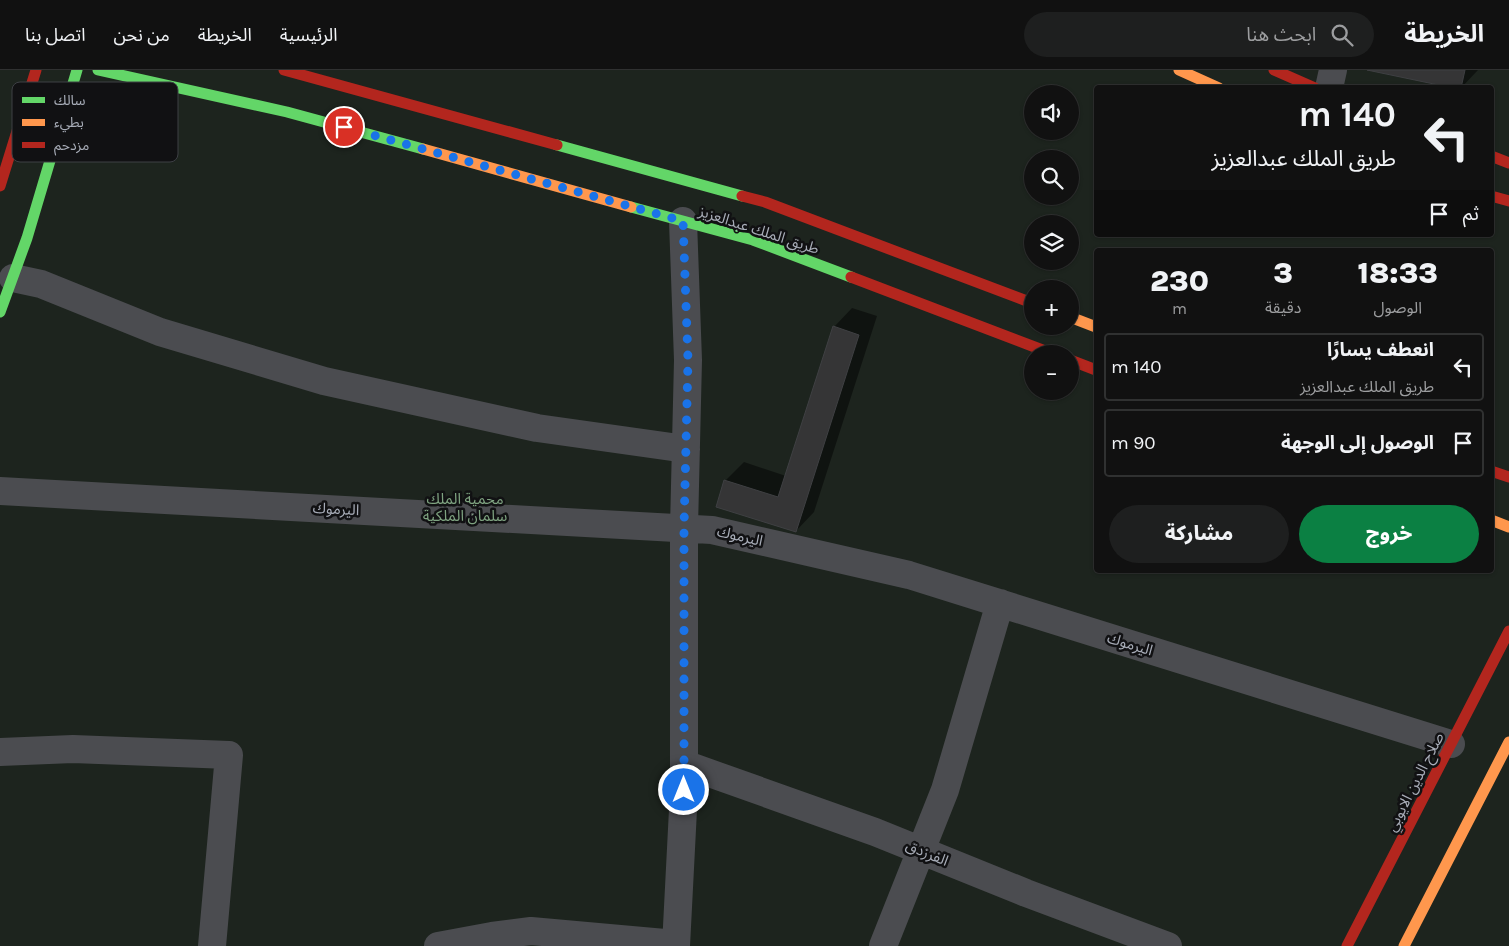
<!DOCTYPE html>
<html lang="ar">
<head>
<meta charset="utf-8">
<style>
	body { margin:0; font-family:Karla,"Noto Sans Arabic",sans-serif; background:#1e1f1f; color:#f1f3f6; direction:rtl; height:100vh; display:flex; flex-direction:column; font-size:19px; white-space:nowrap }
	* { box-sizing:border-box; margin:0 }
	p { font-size:16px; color:#9c9d9f }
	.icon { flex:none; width:28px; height:28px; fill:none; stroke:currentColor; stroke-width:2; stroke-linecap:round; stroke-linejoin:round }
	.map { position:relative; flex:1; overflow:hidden; direction:ltr }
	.side { position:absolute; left:1094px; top:178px; width:400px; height:325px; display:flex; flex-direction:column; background:#111; border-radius:5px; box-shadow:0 1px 4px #0004,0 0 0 1px #303131; direction:rtl }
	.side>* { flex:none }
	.guide { position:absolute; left:1094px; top:15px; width:400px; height:152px; border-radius:5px; box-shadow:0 1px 4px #0004,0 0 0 1px #303131; direction:rtl; background:#111; color:#f1f3f6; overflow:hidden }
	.fabs { position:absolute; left:1024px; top:15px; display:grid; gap:10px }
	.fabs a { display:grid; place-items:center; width:55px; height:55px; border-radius:50%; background:#111; box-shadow:0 1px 4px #0004,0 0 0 1px #303131; font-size:25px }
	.pin { position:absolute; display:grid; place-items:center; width:42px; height:42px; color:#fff; margin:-21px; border:2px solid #fff; border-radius:50%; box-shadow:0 1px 5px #0007 }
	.me { position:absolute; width:55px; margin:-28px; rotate:0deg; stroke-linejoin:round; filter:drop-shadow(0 0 4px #0008) }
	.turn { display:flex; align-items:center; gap:18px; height:105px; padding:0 15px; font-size:22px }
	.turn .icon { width:65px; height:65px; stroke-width:2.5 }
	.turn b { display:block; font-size:35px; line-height:42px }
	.then { display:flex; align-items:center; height:48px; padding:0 15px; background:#0003; gap:10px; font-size:19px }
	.eta { display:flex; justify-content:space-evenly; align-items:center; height:85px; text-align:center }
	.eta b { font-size:30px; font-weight:800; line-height:35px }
	.cta { display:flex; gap:10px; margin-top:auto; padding:10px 15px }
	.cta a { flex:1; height:58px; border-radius:30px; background:#0b8043; color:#fff; font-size:20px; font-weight:800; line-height:58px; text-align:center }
	.cta a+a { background:#1e1f1f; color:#f1f3f6 }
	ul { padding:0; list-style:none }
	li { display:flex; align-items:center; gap:15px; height:68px; margin:0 10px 8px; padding:0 5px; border:2px solid #303131; border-radius:5px }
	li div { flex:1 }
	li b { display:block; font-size:19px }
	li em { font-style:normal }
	header { display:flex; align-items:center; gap:30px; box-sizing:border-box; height:70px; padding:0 25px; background:#111; border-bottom:1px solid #303131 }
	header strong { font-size:24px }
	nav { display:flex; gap:28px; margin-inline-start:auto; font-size:18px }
	.search { width:350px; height:45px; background:#1e1f1f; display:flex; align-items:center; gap:12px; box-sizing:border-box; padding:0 18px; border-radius:28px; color:#9c9d9f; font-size:19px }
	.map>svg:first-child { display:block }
	.green { fill:#1d241e; fill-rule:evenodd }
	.shadow { fill:#0007 }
	.building { fill:#353536; stroke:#3f4043 }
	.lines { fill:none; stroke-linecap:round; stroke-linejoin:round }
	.street { stroke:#4b4c50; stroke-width:28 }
	.fast { stroke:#63d668; stroke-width:11 }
	.slow { stroke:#ff974d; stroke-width:11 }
	.jam { stroke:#b3261e; stroke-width:11 }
	.route { stroke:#1a73e8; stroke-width:9; stroke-dasharray:0 16.2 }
	.labels { text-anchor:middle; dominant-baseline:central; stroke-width:5; stroke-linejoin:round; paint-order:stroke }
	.street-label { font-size:15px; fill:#a8adb8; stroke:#111113 }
	.park-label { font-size:15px; fill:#7fa381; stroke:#111113 }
	.key { fill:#111113; stroke:#3e4045; stroke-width:1 }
	.key-label { font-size:14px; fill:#a8adb8 }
</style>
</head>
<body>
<header>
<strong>الخريطة</strong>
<div class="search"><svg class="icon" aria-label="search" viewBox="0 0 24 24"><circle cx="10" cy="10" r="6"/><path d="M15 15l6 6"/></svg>ابحث هنا</div>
<nav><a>الرئيسية</a><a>الخريطة</a><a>من نحن</a><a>اتصل بنا</a></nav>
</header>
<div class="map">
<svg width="1509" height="876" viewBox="0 0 1509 876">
	<rect width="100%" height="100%" fill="#171717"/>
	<!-- green -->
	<path class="green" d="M 0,0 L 1509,0 L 1509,876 L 0,876 ZM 1096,18 L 1491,18 L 1491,165 L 1096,165 ZM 1032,24 L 1070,24 L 1070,61 L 1032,61 ZM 1032,89 L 1070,89 L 1070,126 L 1032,126 ZM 1032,154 L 1070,154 L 1070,191 L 1032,191 ZM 1096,180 L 1491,180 L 1491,500 L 1096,500 ZM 1032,219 L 1070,219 L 1070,256 L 1032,256 ZM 1032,284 L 1070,284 L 1070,321 L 1032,321 Z"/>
	<!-- shadow -->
	<path class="shadow" d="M 1371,0 L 1478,0 L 1461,18 Z
		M 852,238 L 877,246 L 814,442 L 796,461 L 725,411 L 744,392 L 786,406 L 834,257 Z"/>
	<!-- building -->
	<path class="building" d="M 1367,0 L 1465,0 L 1461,18 L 1453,18 Z
		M 833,256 L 859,265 L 796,462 L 716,437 L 724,410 L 778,427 Z"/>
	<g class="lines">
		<!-- street -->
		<path class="street" d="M 1329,18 L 1333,0
			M 13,208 L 41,214 L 160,262 L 324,311 L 537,358 L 686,379
			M 0,421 L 712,460 L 909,505 L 1451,674
			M 0,682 L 73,679 L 229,685 L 212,876
			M 684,694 L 875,762 L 1026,823 L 1168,876
			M 438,876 L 492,866 L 531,861 L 676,874
			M 676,876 L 684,720 L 684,458 L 688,290 L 683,151
			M 883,876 L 945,720 L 1000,533"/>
		<!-- fast -->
		<path class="fast" d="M 98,0 L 287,42 L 423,79
			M 557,75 L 742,126
			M 631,137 L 753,170 L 851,207
			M 0,242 L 27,168 L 77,0"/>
		<!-- slow -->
		<path class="slow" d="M 1179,0 L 1219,18
			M 423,79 L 631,137
			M 1070,247 L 1096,257
			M 1491,450 L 1509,457
			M 1404,876 L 1509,672"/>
		<!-- jam -->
		<path class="jam" d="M 284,0 L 557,75
			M 1274,0 L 1315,18
			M 1491,86 L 1509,93
			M 0,116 L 36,0
			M 742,126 L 765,132 L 1032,233
			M 1491,126 L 1509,131
			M 851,207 L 1053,284
			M 1070,290 L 1096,300
			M 1491,401 L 1509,407
			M 1347,876 L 1509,561"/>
	</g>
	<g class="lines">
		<!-- route -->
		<path class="route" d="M 344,57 L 683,151 L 688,290 L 684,458 L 684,720"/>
	</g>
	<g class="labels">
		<!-- street labels -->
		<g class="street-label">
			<text transform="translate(759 160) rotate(18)">طريق الملك عبدالعزيز</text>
			<text transform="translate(336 439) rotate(3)">اليرموك</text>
			<text transform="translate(740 466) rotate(13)">اليرموك</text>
			<text transform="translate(1130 574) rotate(17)">اليرموك</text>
			<text transform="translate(1415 712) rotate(-63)">صلاح الدين الايوبي</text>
			<text transform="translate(927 783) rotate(22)">الفرزدق</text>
		</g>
		<!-- park labels -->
		<g class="park-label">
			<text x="465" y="429">محمية الملك<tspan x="465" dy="17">سلمان الملكية</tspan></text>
		</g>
	</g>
	<!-- legend -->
	<rect x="12" y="12" width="166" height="80" rx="8" class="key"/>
	<rect x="22" y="27" width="23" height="6" fill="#63d668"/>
	<rect x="22" y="49" width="23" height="7" fill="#ff974d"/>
	<rect x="22" y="72" width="23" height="6" fill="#b3261e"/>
	<g class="key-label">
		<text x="54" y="35">سالك</text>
		<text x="54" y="57">بطيء</text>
		<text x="54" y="80">مزدحم</text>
	</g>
</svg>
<div class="fabs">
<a><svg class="icon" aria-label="sound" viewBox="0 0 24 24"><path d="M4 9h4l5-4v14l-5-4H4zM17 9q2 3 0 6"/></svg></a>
<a><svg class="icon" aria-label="search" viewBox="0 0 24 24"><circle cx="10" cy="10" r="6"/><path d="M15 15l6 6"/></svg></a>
<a><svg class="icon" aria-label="layers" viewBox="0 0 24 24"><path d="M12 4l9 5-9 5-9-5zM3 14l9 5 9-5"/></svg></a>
<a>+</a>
<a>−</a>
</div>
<div class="pin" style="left:344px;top:57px;background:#d93025"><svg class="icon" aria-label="arrive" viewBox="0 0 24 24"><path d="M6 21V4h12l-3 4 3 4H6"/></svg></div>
<svg class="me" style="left:684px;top:720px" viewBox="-20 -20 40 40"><circle r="17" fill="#1a73e8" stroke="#fff" stroke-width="3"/><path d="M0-11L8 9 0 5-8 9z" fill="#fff"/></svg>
<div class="guide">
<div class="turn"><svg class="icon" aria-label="left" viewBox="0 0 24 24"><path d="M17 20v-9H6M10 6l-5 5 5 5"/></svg><div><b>140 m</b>طريق الملك عبدالعزيز</div></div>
<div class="then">ثم<svg class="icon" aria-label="arrive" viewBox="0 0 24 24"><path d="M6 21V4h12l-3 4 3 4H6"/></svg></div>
</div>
<section class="side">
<div class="eta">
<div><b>18:33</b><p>الوصول</p></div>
<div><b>3</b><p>دقيقة</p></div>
<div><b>230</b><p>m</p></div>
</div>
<ul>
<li><svg class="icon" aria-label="left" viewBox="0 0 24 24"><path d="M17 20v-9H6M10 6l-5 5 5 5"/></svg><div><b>انعطف يسارًا</b><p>طريق الملك عبدالعزيز</p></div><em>140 m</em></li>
<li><svg class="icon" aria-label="arrive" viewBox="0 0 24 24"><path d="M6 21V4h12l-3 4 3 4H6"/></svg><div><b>الوصول إلى الوجهة</b></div><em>90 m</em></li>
</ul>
<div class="cta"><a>خروج</a><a>مشاركة</a></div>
</section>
</div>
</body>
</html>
